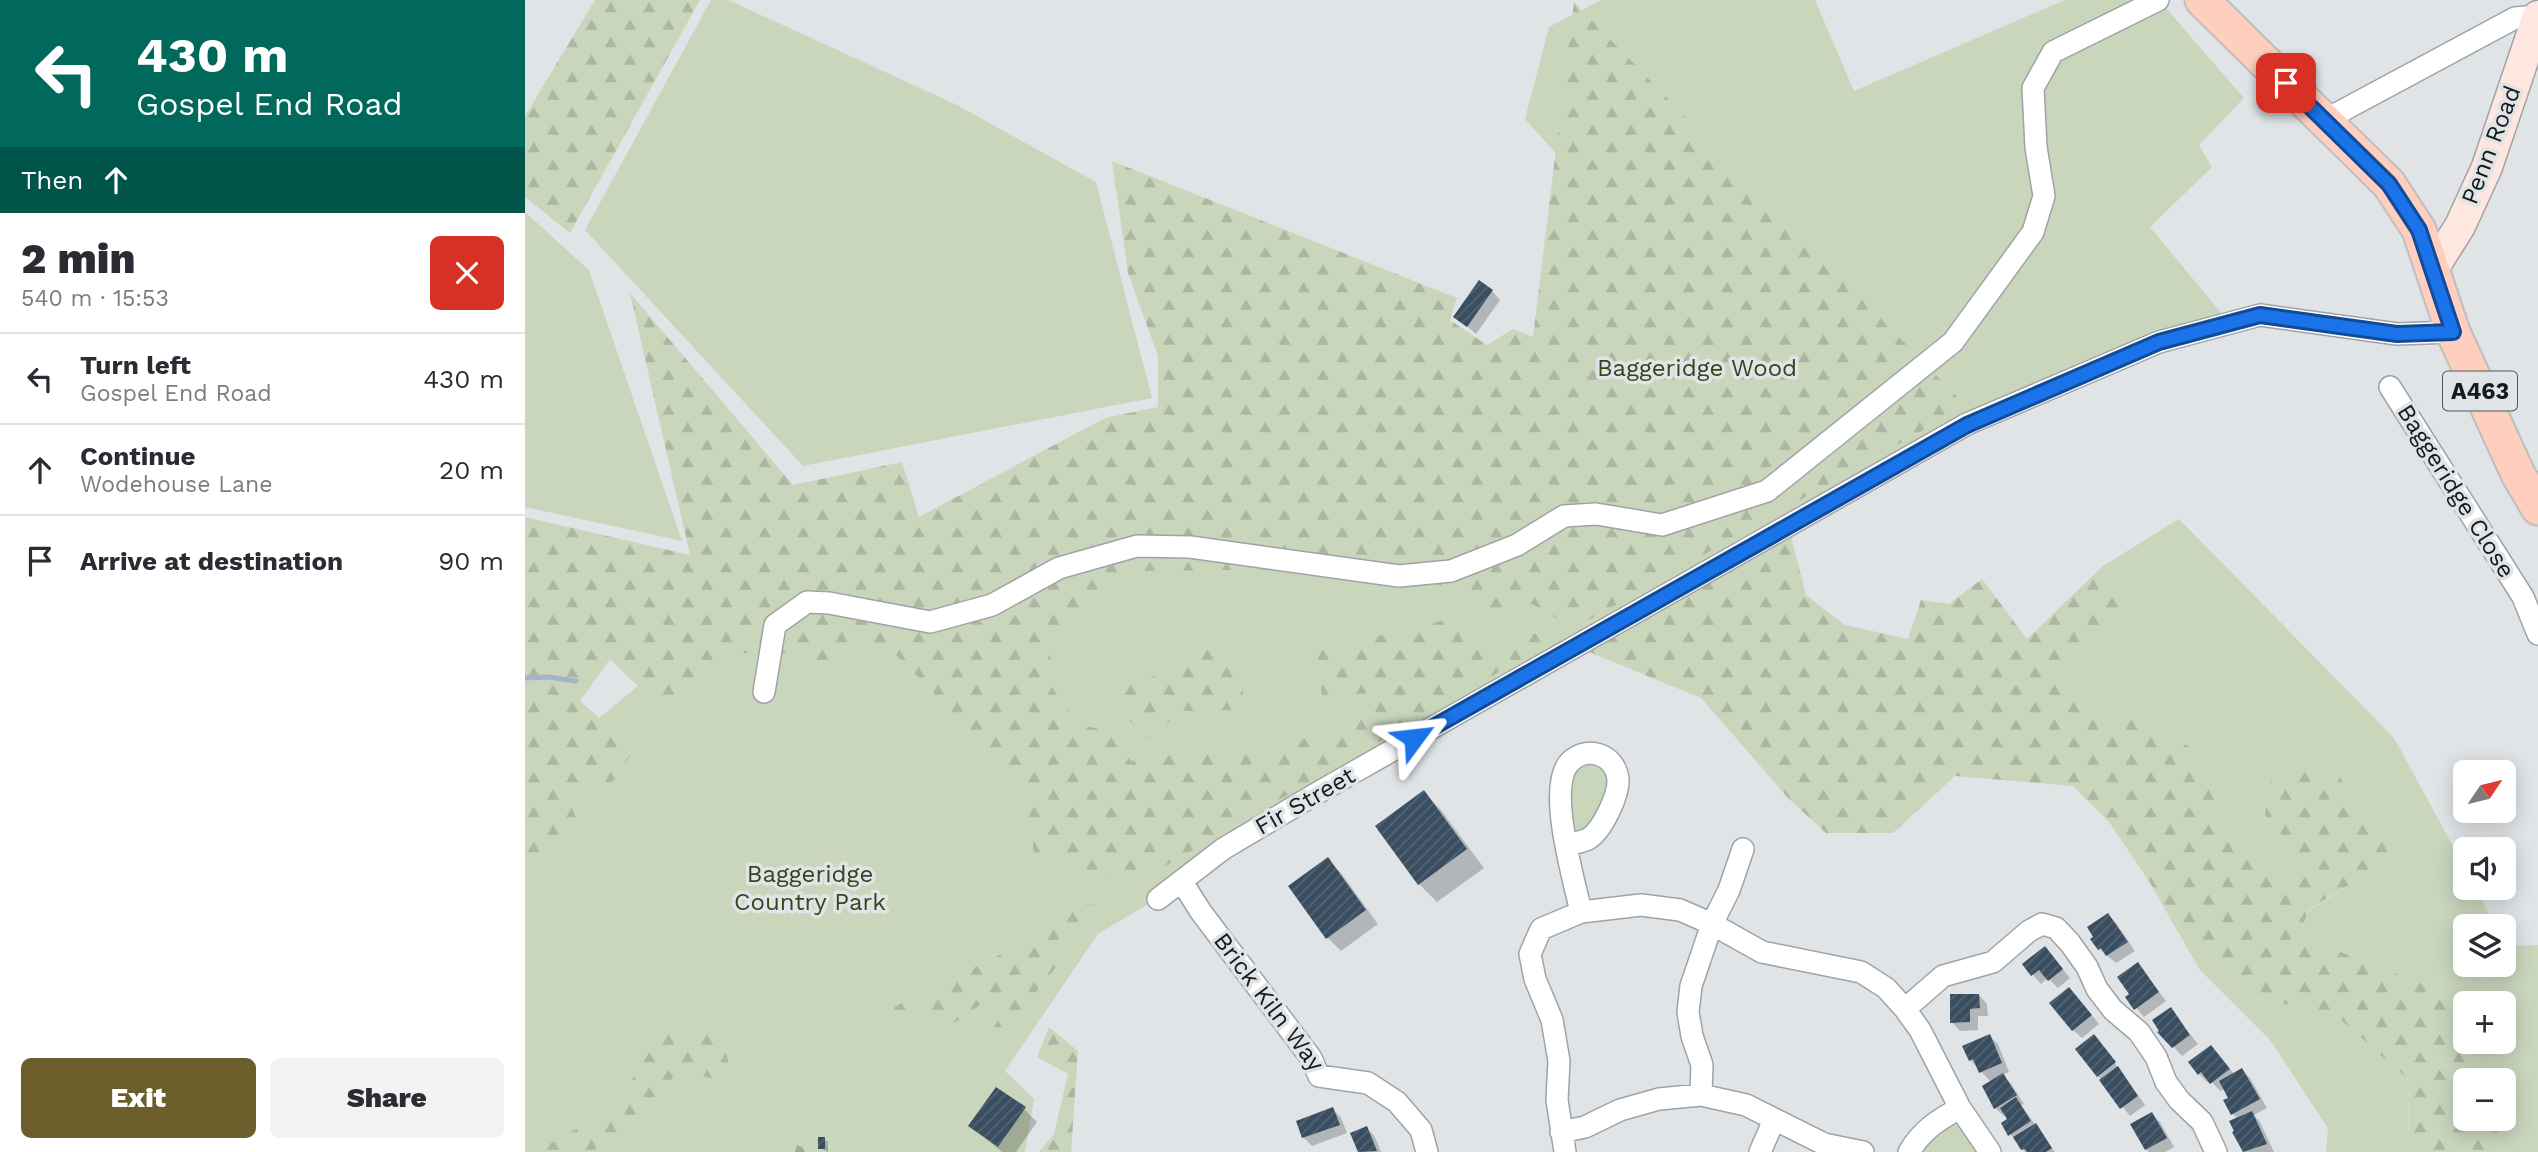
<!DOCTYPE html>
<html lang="en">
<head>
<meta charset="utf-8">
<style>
	body { margin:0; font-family:"Work Sans",sans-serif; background:#f2f2f3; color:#2b2b33; height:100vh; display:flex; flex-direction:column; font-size:26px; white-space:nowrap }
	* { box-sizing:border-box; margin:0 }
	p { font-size:23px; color:#7c7c81 }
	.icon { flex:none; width:38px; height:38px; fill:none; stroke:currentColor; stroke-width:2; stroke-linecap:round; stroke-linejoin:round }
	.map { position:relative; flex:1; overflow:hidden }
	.drawer { display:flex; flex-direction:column; background:#fff; width:525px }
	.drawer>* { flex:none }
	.top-card { background:#00695c; color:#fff; overflow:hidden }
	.needle { width:46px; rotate:55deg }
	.buttons { position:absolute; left:1928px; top:760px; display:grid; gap:14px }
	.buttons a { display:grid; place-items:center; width:63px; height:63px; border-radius:10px; background:#fff; box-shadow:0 4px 18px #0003; font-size:35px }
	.pin { position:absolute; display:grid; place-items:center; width:60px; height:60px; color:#fff; margin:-30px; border-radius:14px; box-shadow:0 4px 10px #0006 }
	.me { position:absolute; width:77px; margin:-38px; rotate:60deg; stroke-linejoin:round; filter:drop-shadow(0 0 5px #0008) }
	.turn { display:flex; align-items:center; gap:24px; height:147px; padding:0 21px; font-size:32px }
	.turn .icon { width:91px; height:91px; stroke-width:2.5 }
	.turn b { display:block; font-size:49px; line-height:60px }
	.then { display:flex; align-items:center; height:66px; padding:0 21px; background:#0003; gap:14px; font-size:26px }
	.round { display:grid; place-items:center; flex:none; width:74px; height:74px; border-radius:10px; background:#f2f2f3 }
	.head { display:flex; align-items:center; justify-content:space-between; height:119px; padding:0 21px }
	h1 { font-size:42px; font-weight:800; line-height:52px }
	.cta { display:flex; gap:14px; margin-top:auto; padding:14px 21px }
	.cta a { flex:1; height:80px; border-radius:10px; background:#6b5e2b; color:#fff; font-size:28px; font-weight:800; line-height:80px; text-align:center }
	.cta a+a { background:#f2f2f3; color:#2b2b33 }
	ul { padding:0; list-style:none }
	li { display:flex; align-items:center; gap:21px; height:91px; padding:0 21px; border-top:2px solid #e1e1e2 }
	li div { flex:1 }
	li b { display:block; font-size:26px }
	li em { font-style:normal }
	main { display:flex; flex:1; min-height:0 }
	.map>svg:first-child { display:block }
	.green { fill:#c9d6bc }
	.forest { fill:url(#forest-firs); fill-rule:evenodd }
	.shadow { fill:#0003 }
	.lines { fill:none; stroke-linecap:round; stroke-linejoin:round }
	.stream { stroke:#a3b4cd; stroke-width:5 }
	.building { fill:url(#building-hatch) }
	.street-casing { stroke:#9fa3a6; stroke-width:24 }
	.secondary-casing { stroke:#9fa3a6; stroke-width:33 }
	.primary-casing { stroke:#bebfbf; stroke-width:37 }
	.street { stroke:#fff; stroke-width:21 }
	.secondary { stroke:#fee7de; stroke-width:30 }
	.primary { stroke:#fecebe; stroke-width:33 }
	.route-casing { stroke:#114b97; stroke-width:18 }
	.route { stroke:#1a73e8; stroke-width:12 }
	.labels { text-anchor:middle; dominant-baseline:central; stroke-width:7; stroke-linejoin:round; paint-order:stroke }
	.shield { fill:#e0e4e7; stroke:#545658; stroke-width:2 }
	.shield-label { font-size:23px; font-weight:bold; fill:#18191a }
	.street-label { font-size:24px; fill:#18191a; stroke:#e0e4e7 }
	.park-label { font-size:24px; fill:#34471b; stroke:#e0e4e7 }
</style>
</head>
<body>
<main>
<section class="drawer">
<div class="top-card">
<div class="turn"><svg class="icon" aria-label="left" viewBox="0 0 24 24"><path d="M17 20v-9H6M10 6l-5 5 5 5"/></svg><div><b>430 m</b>Gospel End Road</div></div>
<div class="then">Then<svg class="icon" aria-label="ahead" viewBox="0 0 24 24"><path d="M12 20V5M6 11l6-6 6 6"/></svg></div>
</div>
<div class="head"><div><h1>2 min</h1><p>540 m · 15:53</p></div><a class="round" style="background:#d93025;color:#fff"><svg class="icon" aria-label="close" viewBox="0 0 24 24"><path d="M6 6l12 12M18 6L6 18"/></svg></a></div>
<ul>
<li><svg class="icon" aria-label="left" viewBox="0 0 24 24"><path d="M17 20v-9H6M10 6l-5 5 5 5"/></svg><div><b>Turn left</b><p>Gospel End Road</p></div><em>430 m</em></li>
<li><svg class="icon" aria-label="ahead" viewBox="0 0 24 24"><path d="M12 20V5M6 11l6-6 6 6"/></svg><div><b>Continue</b><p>Wodehouse Lane</p></div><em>20 m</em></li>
<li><svg class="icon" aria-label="arrive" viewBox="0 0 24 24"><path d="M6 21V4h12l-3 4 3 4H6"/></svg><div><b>Arrive at destination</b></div><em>90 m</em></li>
</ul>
<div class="cta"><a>Exit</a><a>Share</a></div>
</section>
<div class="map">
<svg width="2013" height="1152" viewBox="0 0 2013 1152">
	<defs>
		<pattern id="forest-firs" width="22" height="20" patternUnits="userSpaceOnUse" patternTransform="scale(1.75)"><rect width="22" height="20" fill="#c9d6bc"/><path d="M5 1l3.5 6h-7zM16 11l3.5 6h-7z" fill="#acb7a1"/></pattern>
		<pattern id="building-hatch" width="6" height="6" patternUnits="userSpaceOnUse" patternTransform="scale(1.75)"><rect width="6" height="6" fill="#394f61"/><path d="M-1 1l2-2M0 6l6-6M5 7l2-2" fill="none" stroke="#536473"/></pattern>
	</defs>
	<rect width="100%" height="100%" fill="#e0e4e7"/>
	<!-- green -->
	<path class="green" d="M 186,0 L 203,0 L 432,105 L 571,182 L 627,398 L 278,466 L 60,230 Z
		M 1076,0 L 1290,0 L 1329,91 L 1540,0 L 1634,0 L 1719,98 L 1674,145 L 1687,167 L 1625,227 L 1697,314 L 1437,417 L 573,934 L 480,1071 L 509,1099 L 500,1152 L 0,1152 L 0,780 L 230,588 L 1037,415 L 1037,160 L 1000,119 L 1024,27 Z
		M 0,212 L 64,270 L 157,541 L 0,507 Z
		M 1654,519 L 1869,738 L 1941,870 L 1941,887 L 1950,887 L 1971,926 L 1941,926 L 1941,964 L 1979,964 L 1979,941 L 1982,946 L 2013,945 L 2013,1152 L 1976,1152 L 1972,1118 L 1979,1118 L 1979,1080 L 1968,1080 L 1963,1041 L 1979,1041 L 1979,1003 L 1941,1003 L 1941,1012 L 1911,989 L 1775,936 L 1783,911 L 1870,857 L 1740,815 L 1782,866 L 1757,884 L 1699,822 L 1669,750 L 1613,714 L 1561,714 L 1533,686 L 1548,661 L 1601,602 L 1578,566 Z
		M 1062,765 C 1075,766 1081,769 1086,781 L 1067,827 L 1057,833 L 1049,828 L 1044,821 L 1046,780 L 1049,773 Z
		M 1623,880 L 1661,936 L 1723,998 L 1807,1012 L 1884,1080 L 1883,1152 L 1801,1152 L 1803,1128 L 1745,1040 L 1675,970 Z
		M 1424,1125 L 1431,1125 L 1441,1132 L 1454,1152 L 1398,1152 L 1405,1140 Z"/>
	<!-- forest -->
	<path class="forest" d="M 70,0 L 175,0 L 45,233 L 0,197 L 0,116 Z
		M 1049,2 L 1441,406 L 1039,634 L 608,885 L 509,853 L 499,784 L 370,654 L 321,647 L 307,680 L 292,685 L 272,653 L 219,653 L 138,711 L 85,659 L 55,701 L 110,749 L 88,781 L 43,799 L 54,825 L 0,877 L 0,517 L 165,555 L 105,293 L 268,485 L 377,462 L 394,517 L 580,418 L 633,407 L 633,356 L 603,273 L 587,161 L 932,298 L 925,320 L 962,345 L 988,329 L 1008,337 ZM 886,568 L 960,612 L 1007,604 L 1041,624 L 962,648 L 929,618 L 792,651 L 797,697 L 868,691 L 824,728 L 729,751 L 672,752 L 606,761 L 581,731 L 551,723 L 527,687 L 525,647 L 553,614 L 614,571 Z
		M 1254,536 L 1266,536 L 1281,595 L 1320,625 L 1383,639 L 1396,600 L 1424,604 L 1457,579 L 1502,639 L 1578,566 L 1601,602 L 1548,661 L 1534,686 L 1561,714 L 1613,714 L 1669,750 L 1699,822 L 1757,883 L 1782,866 L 1740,815 L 1747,773 L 1808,767 L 1870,857 L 1783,910 L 1775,936 L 1911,989 L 1941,1012 L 1941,1041 L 1963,1041 L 1968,1080 L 1941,1080 L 1941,1118 L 1972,1118 L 1976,1152 L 1883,1152 L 1884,1080 L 1807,1012 L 1723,998 L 1661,936 L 1584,822 L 1548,786 L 1430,776 L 1368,833 L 1301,833 L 1264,799 L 1176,698 L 1064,652 Z
		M 691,644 L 721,669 L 715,710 L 657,711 L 623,740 L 590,705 L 608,682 L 644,672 Z
		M 550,903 L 580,906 L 450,1068 L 445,1061 L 490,997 L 472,993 L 419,1030 L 401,1013 L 363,1010 L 499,943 Z
		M 193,1016 L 208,1084 L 155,1070 L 107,1123 L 66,1152 L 10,1152 L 90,1107 L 139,1028 L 168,1042 L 175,1017 Z
		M 524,1027 L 553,1051 L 546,1152 L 514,1152 L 529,1134 L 543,1074 L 512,1057 Z"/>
	<!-- shadow -->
	<path class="shadow" d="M 967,291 L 975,300 L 951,334 L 931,317 Z
		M 899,793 L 916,810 L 959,868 L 912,902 L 894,884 L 852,827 Z
		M 803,860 L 816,873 L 853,924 L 816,951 L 803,938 Z
		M 1583,915 L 1591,923 L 1610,951 L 1591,963 L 1574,949 L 1568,939 Z
		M 1528,957 L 1545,978 L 1533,988 L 1523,978 L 1516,984 L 1499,965 Z
		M 1613,964 L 1641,1001 L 1619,1017 L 1602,997 L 1607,994 Z
		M 1454,995 L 1462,1004 L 1463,1016 L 1453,1016 L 1453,1030 L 1435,1031 L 1427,1022 Z
		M 1552,997 L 1574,1024 L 1557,1038 L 1548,1030 Z
		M 1645,1010 L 1673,1044 L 1657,1056 L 1635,1032 Z
		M 1464,1036 L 1473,1044 L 1484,1072 L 1477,1075 L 1486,1084 L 1499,1104 L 1496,1105 L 1530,1152 L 1500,1152 L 1485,1134 L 1484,1120 L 1481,1115 L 1479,1116 L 1470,1108 L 1466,1082 L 1445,1060 L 1439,1047 Z
		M 1577,1045 L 1620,1105 L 1605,1116 L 1552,1050 Z
		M 1694,1055 L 1709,1074 L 1717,1070 L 1725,1078 L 1742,1108 L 1729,1115 L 1735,1122 L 1749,1152 L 1720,1152 L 1713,1119 L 1708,1114 L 1705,1098 L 1700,1088 L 1695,1091 L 1685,1080 L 1682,1082 L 1674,1074 Z
		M 499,1109 L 512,1122 L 491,1152 L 477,1152 L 446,1126 Z
		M 808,1109 L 816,1118 L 822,1133 L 787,1146 L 779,1138 L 773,1122 Z
		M 1626,1114 L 1635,1122 L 1649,1147 L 1640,1152 L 1624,1152 L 1621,1149 Z
		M 842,1128 L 850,1137 L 856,1152 L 835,1152 L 827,1134 Z
		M 299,1139 L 303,1142 L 303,1152 L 295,1148 Z
		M 272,1145 L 277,1147 L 280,1152 L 270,1152 Z"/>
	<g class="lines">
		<!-- stream -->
		<path class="stream" d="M 0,678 L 23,677 L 51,681"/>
	</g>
	<!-- building -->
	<path class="building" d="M 954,280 L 968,290 L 942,327 L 928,317 Z
		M 899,790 L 942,849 L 893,885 L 850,826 Z
		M 803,857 L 841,910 L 801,939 L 763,886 Z
		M 1583,913 L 1603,942 L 1581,956 L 1576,948 L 1573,950 L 1565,939 L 1568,937 L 1562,927 Z
		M 1520,946 L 1538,969 L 1523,981 L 1514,970 L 1506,976 L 1497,964 Z
		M 1613,962 L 1634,992 L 1609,1010 L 1600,997 L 1604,994 L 1592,977 Z
		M 1544,987 L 1567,1015 L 1547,1031 L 1524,1003 Z
		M 1425,994 L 1454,994 L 1455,1008 L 1445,1009 L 1445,1022 L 1425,1023 Z
		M 1646,1007 L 1665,1035 L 1647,1048 L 1632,1032 L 1634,1031 L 1627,1020 Z
		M 1465,1034 L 1477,1063 L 1454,1073 L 1448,1059 L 1444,1061 L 1437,1046 Z
		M 1569,1034 L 1591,1062 L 1572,1077 L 1550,1049 Z
		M 1686,1045 L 1705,1069 L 1685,1084 L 1676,1072 L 1673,1075 L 1663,1062 Z
		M 1593,1066 L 1613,1096 L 1595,1109 L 1574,1080 Z
		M 1717,1068 L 1735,1099 L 1706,1115 L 1698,1100 L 1703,1098 L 1694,1081 Z
		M 1478,1073 L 1492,1095 L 1469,1109 L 1457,1086 Z
		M 471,1087 L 501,1107 L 473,1147 L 443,1126 Z
		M 1491,1097 L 1506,1121 L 1483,1136 L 1476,1123 L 1482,1119 L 1475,1108 Z
		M 808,1107 L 815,1125 L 777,1138 L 771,1121 Z
		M 1727,1111 L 1742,1144 L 1718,1152 L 1707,1132 L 1709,1131 L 1704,1121 Z
		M 1627,1112 L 1642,1138 L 1620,1150 L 1605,1124 Z
		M 1511,1123 L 1527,1148 L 1521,1152 L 1502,1152 L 1500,1149 L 1496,1150 L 1488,1137 Z
		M 842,1126 L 852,1151 L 833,1152 L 825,1133 Z
		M 293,1137 L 300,1137 L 300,1149 L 293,1149 Z"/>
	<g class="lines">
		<!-- street casing -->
		<g class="street-casing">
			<path id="street" d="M 1800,120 L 1990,18 L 2013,16
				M 1865,387 L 1998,597 L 2013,634
				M 239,692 L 250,625 L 282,602 L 304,603 L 405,622 L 467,605 L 534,568 L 612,546 L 665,547 L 874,576 L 926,571 L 992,545 L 1039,516 L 1071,514 L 1137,525 L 1242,491 L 1428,342 L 1508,232 L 1519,196 L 1511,147 L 1508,88 L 1528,52 L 1633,0
				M 1042,845 C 1049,843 1057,842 1063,839 C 1077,831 1094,795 1093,779 C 1090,754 1062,745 1045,762 C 1021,786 1049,880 1056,912
				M 657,882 L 676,912 L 786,1058 L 794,1076 L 843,1083 L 872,1102 L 896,1130 L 902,1152
				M 633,899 L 698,849 L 794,792 L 1442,424 L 1634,342 L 1735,315 L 1872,334 L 1928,332
				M 1380,1009 L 1418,976 L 1468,962 L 1504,931 L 1517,924 L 1531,928 L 1545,943 L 1562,967 L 1572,989 L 1588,1010 L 1614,1032 L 1631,1057 L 1641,1082 L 1654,1100 L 1677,1122 L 1691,1152
				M 1176,1095 L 1177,1065 L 1167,1036 L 1163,1012 L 1166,986 L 1187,924 L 1204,890 L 1218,849
				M 1036,1132 L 1060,1127 L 1095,1110 L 1134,1099 L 1176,1095 L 1221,1105 L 1299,1144 L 1338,1152
				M 1040,1152 L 1032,1100 L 1034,1061 L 1027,1020 L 1010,979 L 1005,954 L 1016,929 L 1056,912 L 1116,905 L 1155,910 L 1187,924 L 1237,952 L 1336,972 L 1361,988 L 1380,1009 L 1395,1030 L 1435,1108 L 1465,1152
				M 1235,1152 L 1249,1120
				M 1384,1152 C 1397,1130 1413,1120 1435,1108"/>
		</g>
		<!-- secondary casing -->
		<g class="secondary-casing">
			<path id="secondary" d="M 1908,269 L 1935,226 L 1962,167 L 2013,16"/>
		</g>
		<!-- primary casing -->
		<g class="primary-casing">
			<path id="primary" d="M 1677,0 L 1864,184 L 1894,230 L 1928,332 L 1993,474 L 2013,508"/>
		</g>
		<!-- street -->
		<use href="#street" class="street"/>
		<!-- secondary -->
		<use href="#secondary" class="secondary"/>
		<!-- primary -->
		<use href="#primary" class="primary"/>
	</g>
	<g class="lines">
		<!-- route casing -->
		<g class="route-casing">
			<path id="route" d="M 889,738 L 1442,425 L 1634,342 L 1735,315 L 1872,334 L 1928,332 L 1894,230 L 1864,184 L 1761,83"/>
		</g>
		<!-- route -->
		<use href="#route" class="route"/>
	</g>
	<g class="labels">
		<!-- shield labels -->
		<rect class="shield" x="1918" y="371.5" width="74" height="39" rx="5"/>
		<g class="shield-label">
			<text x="1955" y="391">A463</text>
		</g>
		<!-- street labels -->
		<g class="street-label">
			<text transform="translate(1966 145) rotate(-69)">Penn Road</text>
			<text transform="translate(1931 491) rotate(58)">Baggeridge Close</text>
			<text transform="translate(780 801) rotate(-30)">Fir Street</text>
			<text transform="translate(744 1002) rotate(53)">Brick Kiln Way</text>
		</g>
		<!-- park labels -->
		<g class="park-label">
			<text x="1172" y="368">Baggeridge Wood</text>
			<text x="285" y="874">Baggeridge<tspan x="285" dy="28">Country Park</tspan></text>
		</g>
	</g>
</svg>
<div class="buttons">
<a><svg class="needle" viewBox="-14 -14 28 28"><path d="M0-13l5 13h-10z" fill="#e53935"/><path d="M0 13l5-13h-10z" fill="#7c7c81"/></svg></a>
<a><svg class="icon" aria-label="sound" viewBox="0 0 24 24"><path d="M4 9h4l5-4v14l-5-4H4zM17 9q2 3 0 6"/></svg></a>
<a><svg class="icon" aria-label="layers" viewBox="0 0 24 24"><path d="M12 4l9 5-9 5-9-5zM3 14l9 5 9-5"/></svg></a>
<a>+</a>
<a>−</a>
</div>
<div class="pin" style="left:1761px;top:83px;background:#d93025"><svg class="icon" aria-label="arrive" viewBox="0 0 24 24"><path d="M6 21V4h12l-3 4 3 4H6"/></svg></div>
<svg class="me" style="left:889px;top:738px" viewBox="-20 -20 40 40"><path d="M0-17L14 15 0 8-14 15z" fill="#1a73e8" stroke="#fff" stroke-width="4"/></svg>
</div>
</main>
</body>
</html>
